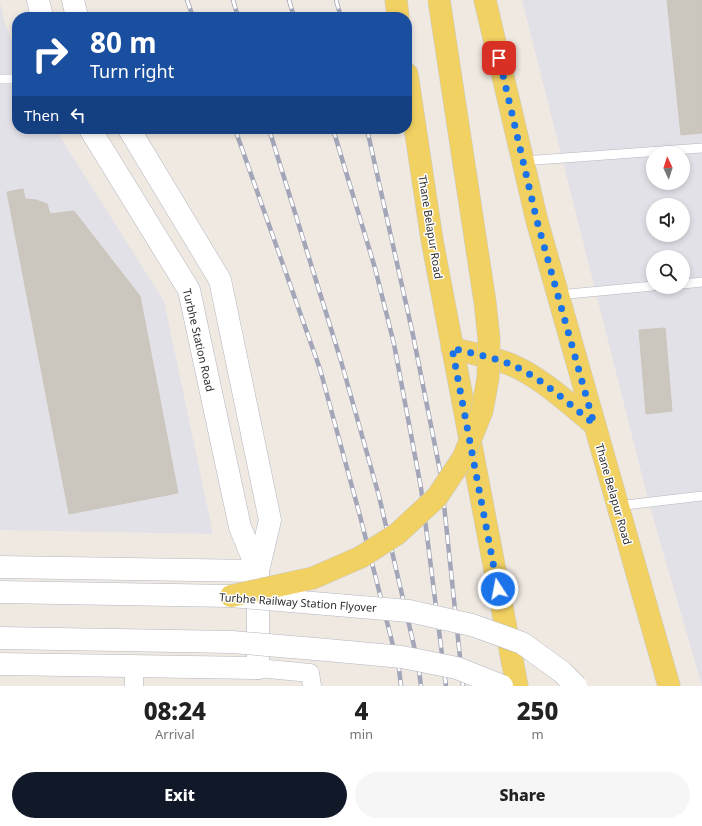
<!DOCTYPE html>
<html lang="en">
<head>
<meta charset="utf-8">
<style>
	body { margin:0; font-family:"Noto Sans",sans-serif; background:#f6f6f6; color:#222; height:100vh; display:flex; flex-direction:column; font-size:15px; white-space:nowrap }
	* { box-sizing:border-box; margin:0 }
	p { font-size:13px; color:#767676 }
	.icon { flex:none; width:22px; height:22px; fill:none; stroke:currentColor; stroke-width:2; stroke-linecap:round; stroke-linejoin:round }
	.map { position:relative; height:686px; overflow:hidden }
	.side { display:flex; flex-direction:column; background:#fff; flex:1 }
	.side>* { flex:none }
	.guide { position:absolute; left:12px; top:12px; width:400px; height:122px; border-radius:16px; box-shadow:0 2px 6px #0003; background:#1a4fa0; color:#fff; overflow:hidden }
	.needle { width:26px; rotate:356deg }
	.fabs { position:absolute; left:646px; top:146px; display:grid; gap:8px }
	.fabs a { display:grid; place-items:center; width:44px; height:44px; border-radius:50%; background:#fff; box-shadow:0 2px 6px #0003; font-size:20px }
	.pin { position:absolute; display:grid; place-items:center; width:34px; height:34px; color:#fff; margin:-17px; border-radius:8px; box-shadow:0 2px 6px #0006 }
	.me { position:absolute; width:44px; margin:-22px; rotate:349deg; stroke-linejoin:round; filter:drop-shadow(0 0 3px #0008) }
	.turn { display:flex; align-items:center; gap:14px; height:84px; padding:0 12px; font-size:18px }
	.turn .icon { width:52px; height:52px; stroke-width:2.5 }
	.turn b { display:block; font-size:28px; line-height:34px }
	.then { display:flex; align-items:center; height:38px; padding:0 12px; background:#0003; gap:8px; font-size:15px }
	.eta { display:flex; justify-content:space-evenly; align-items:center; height:68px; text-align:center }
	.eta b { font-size:24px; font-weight:800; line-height:28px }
	.primary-button { display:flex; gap:8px; margin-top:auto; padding:8px 12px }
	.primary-button a { flex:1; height:46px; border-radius:24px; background:#111827; color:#fff; font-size:16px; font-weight:800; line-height:46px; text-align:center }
	.primary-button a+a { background:#f6f6f6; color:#222 }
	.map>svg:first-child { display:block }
	.industrial { fill:#e3e1e8; fill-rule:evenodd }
	.building { fill:#cbc7bf; stroke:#cbc5ba }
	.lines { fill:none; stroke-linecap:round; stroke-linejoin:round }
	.service-casing { stroke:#b4b7c1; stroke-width:10 }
	.minor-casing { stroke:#b4b7c1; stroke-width:19 }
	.tertiary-casing { stroke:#b4b7c1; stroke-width:23 }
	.secondary-casing { stroke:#b4b7c1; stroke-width:23 }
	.primary-casing { stroke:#c9c9c9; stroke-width:23 }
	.service { stroke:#fff; stroke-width:9 }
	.minor { stroke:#fff; stroke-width:18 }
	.tertiary { stroke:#fff; stroke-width:22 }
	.secondary { stroke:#fff; stroke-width:22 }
	.primary { stroke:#f2d163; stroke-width:22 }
	.rail-casing { stroke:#a3a6b8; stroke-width:4.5 }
	.rail { stroke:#fff; stroke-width:3; stroke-dasharray:9; stroke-linecap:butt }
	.secondary-bridge-casing { stroke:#b4b7c1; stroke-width:23; stroke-linecap:butt }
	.primary-bridge-casing { stroke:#c9c9c9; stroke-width:23; stroke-linecap:butt }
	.secondary-bridge { stroke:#fff; stroke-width:22 }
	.primary-bridge { stroke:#f2d163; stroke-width:22 }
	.route { stroke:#1a73e8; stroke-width:7; stroke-dasharray:0 12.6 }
	.labels { text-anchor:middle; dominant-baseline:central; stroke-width:3; stroke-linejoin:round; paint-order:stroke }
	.street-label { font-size:11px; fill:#2e2e2e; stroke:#fff }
</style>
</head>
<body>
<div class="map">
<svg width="702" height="686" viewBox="0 0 702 686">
	<rect width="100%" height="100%" fill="#efe9e1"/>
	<!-- industrial -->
	<path class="industrial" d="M 522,0 L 702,0 L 702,686 L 650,507 ZM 653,153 L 683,153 L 683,183 L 653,183 ZM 653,205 L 683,205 L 683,235 L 653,235 ZM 653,257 L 683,257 L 683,287 L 653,287 Z
		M 0,3 L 4,20 L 17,55 L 17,129 L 55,129 L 164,301 L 213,534 L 0,530 Z"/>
	<!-- building -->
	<path class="building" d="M 667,0 L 702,0 L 702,133 L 681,135 Z
		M 23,189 L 25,199 L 36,200 L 47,204 L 50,214 L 74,211 L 140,296 L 178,493 L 69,514 L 7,192 Z
		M 665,328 L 672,411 L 646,414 L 639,330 Z"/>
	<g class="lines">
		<!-- service casing -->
		<g class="service-casing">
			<path id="service" d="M 0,79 L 17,79
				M 523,161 L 702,148
				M 683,284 L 702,282
				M 558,295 L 653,286
				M 617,506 L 702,496"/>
		</g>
		<!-- minor casing -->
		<g class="minor-casing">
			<path id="minor" d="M 258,668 L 310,673 L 312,686
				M 134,686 L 134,666"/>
		</g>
		<!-- tertiary casing -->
		<g class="tertiary-casing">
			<path id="tertiary" d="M 38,0 L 42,17
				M 73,0 L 77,17
				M 90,129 L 189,290 L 240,527 L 258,571
				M 129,129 L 220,280 L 270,520 L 258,571 L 258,668"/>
		</g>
		<!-- secondary casing -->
		<g class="secondary-casing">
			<path id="secondary" d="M 0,567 L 258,571
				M 0,664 L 258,668"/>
		</g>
		<!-- primary casing -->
		<g class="primary-casing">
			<path id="primary" d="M 396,0 L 398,17
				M 485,0 L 537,221 L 669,686
				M 407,74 L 432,240 L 517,686
				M 452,348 C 473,354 494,357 514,366 C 543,379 569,404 594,424"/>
		</g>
		<!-- service -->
		<use href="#service" class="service"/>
		<!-- minor -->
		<use href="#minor" class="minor"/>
		<!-- tertiary -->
		<use href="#tertiary" class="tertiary"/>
		<!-- secondary -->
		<use href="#secondary" class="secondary"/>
		<!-- primary -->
		<use href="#primary" class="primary"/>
		<!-- rail casing -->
		<g class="rail-casing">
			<path id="rail" d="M 187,0 L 193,17
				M 233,0 L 238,17
				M 289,0 L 294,17
				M 336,0 L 341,17
				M 235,129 L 320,369 L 360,516 L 399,669 L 401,686
				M 269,129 L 341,361 L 379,496 L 418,663 L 421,686
				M 333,129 L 375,268 L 394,344 L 421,488 L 446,686
				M 367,129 L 413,335 L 441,476 L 463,686"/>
		</g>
		<!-- rail -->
		<use href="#rail" class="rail"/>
		<!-- secondary-bridge casing -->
		<g class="secondary-bridge-casing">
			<path id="secondary-bridge" d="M 0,592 L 231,596 L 409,611 L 472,625 L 522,643 L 562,672 L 576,686
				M 0,638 L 232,642 L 327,650 L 402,657 L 457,668 L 502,686"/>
		</g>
		<!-- primary-bridge casing -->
		<g class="primary-bridge-casing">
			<path id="primary-bridge" d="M 231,596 L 313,578 L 361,557 L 397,534 L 437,497 L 463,458 L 482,411 L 488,378 L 489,339 L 485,302 L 439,0"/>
		</g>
		<!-- secondary-bridge -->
		<use href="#secondary-bridge" class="secondary-bridge"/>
		<!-- primary-bridge -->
		<use href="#primary-bridge" class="primary-bridge"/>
	</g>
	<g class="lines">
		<!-- route -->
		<path class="route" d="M 498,589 L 452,348 C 473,354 495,357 514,366 C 543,379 569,404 594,424 L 537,221 L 499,58"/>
	</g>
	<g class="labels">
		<!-- street labels -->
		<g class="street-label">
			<text transform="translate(431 227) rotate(81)">Thane Belapur Road</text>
			<text transform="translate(199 340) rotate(77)">Turbhe Station Road</text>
			<text transform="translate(614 494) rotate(74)">Thane Belapur Road</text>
			<text transform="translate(298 602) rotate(4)">Turbhe Railway Station Flyover</text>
		</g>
	</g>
</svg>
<div class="fabs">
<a><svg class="needle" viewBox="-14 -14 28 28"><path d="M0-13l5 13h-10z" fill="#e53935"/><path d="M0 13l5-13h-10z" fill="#767676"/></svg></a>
<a><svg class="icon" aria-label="sound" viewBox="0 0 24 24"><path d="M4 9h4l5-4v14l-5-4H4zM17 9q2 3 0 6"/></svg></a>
<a><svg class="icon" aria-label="search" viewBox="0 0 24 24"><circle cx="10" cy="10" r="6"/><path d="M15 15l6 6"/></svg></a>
</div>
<div class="pin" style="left:499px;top:58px;background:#d93025"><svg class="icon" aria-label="arrive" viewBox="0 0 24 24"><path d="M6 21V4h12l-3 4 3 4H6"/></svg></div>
<svg class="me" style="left:498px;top:589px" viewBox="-20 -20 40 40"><circle r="17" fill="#1a73e8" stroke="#fff" stroke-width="3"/><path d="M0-11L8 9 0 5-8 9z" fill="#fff"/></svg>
<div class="guide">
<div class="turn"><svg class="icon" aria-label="right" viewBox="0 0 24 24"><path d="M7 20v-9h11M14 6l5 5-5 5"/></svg><div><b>80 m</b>Turn right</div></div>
<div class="then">Then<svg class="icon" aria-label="left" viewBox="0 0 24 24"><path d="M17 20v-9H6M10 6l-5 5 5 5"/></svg></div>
</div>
</div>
<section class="side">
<div class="eta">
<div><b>08:24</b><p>Arrival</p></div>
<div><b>4</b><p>min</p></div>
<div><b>250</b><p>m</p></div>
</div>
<div class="primary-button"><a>Exit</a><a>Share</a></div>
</section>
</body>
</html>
